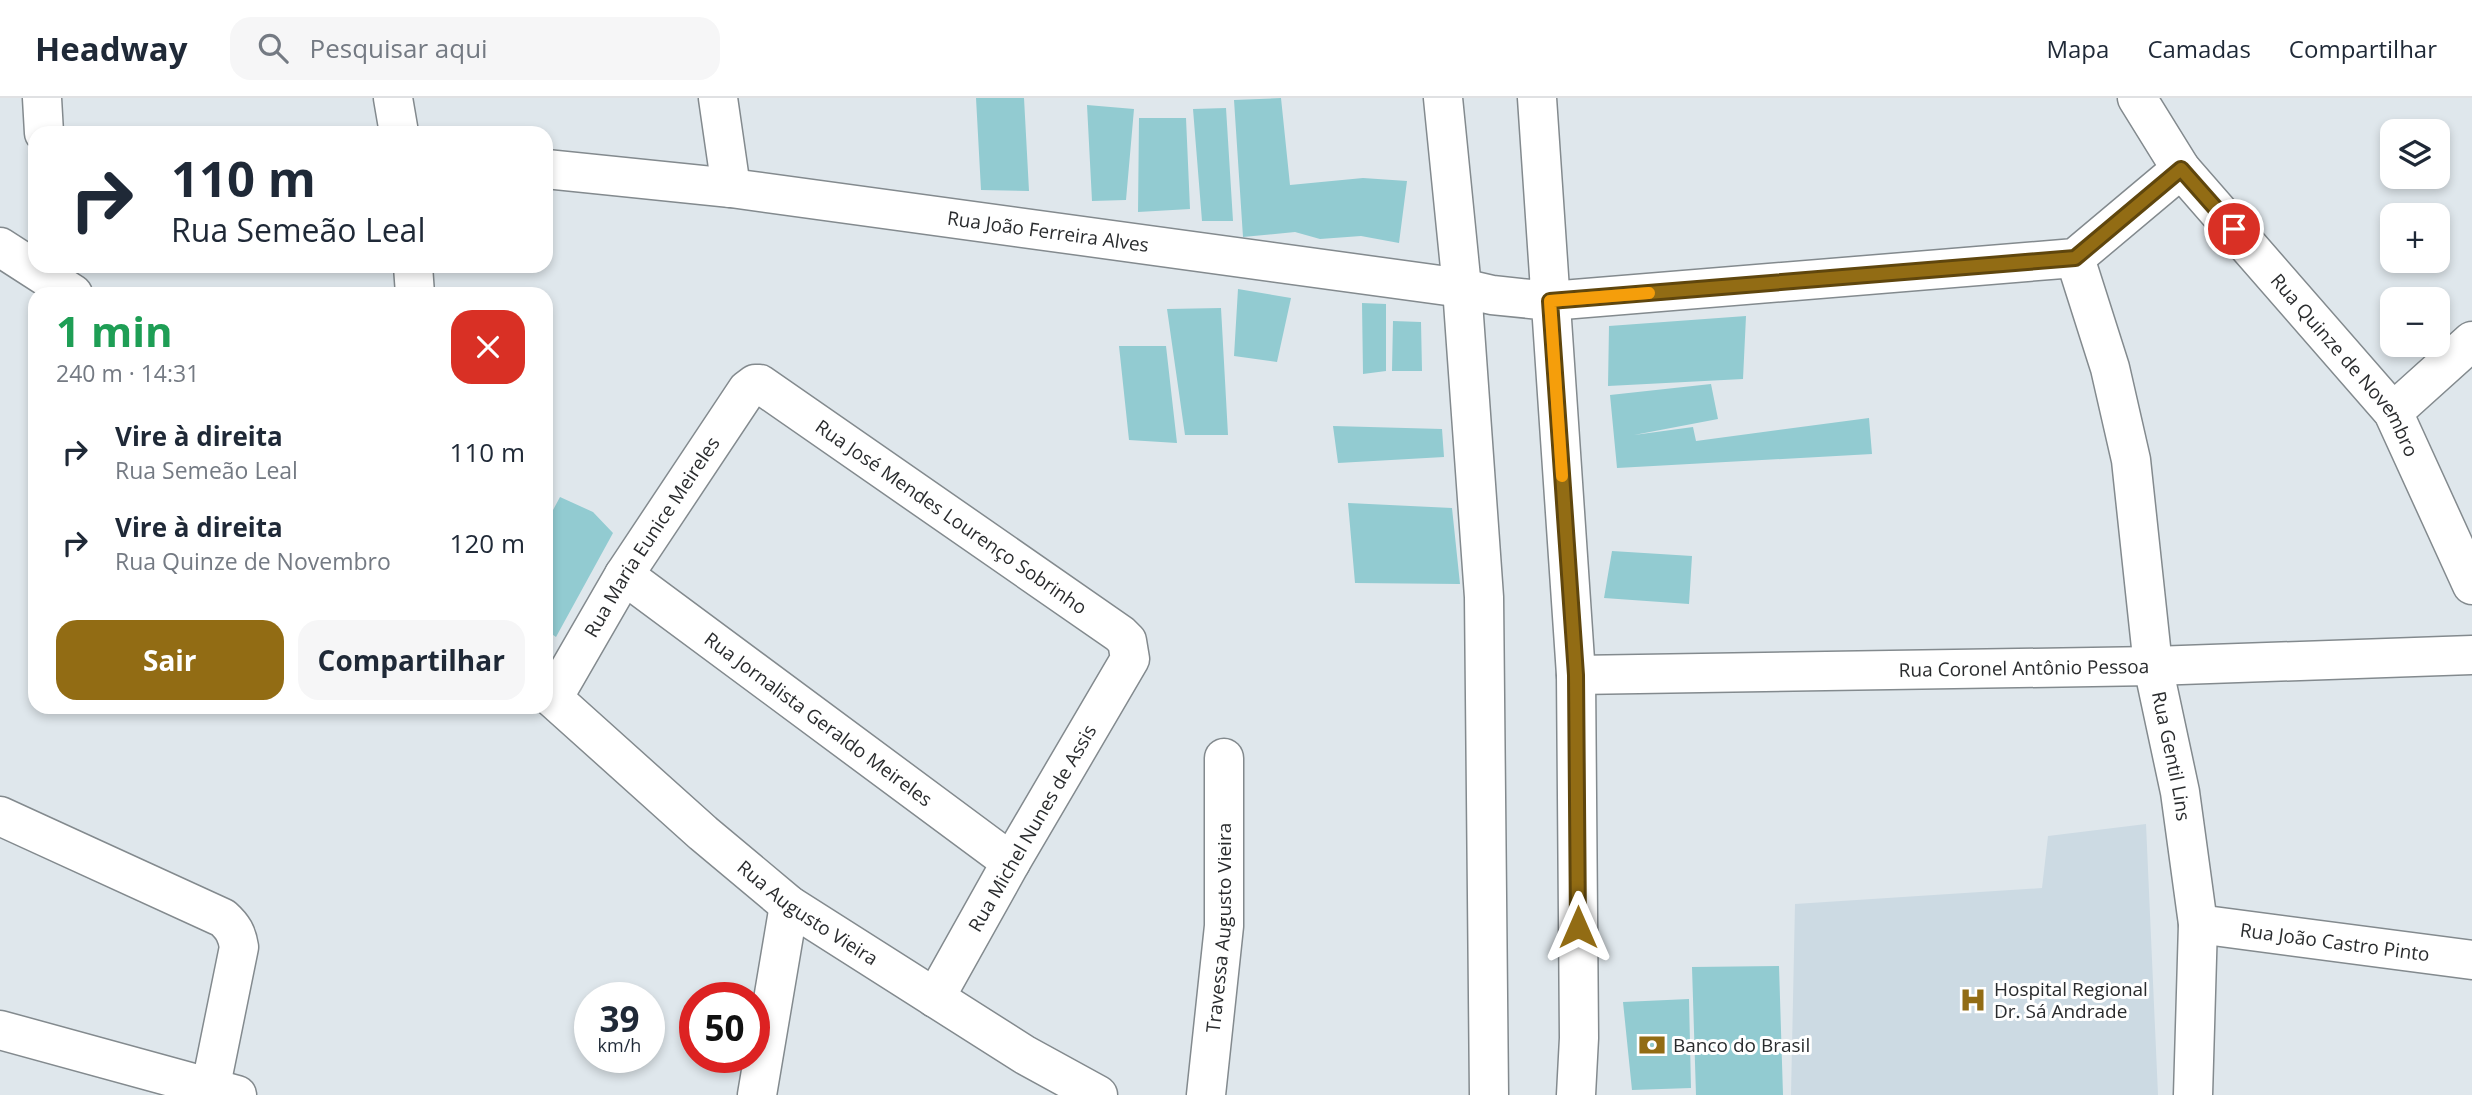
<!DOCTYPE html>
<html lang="pt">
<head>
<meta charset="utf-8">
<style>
	body { margin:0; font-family:"Open Sans",sans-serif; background:#f6f6f7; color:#1f2937; height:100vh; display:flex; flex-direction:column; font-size:26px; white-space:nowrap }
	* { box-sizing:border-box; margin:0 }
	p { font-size:23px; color:#747a83 }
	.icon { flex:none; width:38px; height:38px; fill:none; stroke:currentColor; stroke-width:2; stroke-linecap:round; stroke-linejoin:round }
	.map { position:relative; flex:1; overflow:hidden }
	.side { position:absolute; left:28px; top:189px; width:525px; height:427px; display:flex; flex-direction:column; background:#fff; border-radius:21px; box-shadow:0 4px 10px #0003 }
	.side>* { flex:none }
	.hud { position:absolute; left:28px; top:28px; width:525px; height:147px; border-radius:21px; box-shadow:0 4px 10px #0003; background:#fff; color:#1f2937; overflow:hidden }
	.controls { position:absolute; left:2380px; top:21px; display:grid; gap:14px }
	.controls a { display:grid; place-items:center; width:70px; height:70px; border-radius:14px; background:#fff; box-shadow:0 4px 10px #0003; font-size:35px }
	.speed { position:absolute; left:574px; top:884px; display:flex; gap:14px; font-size:35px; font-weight:700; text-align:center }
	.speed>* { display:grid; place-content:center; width:91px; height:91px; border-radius:50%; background:#fff; box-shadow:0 4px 10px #0003; line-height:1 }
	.speed small { font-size:18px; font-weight:400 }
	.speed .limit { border:10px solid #d22; background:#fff; color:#111 }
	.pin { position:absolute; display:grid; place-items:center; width:60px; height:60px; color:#fff; margin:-30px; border:4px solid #fff; border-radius:50%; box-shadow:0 2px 7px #0007 }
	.me { position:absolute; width:77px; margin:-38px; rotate:0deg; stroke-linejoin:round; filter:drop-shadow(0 0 5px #0008) }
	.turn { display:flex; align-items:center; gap:24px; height:147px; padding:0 28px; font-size:32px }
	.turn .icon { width:91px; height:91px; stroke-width:2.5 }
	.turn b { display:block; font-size:49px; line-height:60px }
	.round { display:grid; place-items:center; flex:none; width:74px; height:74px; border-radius:21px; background:#f6f6f7 }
	.headline { display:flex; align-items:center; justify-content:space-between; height:119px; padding:0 28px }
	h1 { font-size:42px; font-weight:700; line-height:52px; color:#1e9e55 }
	.button { display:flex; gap:14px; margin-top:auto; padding:14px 28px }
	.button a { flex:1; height:80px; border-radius:21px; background:#926c14; color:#fff; font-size:28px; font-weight:700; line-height:80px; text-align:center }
	.button a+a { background:#f6f6f7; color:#1f2937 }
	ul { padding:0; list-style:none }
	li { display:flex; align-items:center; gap:21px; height:91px; padding:0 28px }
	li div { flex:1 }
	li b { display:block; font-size:26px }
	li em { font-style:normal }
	header { display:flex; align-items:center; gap:42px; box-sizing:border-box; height:98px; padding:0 35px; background:#fff; border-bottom:2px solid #e0e1e3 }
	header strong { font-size:33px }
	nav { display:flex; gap:38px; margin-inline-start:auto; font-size:24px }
	.search { width:490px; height:63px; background:#f6f6f7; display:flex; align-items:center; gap:18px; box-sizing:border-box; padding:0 24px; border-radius:21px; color:#747a83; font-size:26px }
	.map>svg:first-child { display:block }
	.built { fill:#ccdae3 }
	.building { fill:#92cbd1 }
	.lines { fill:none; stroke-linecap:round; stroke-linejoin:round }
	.street-casing { stroke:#838a8e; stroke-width:41 }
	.secondary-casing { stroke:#838a8e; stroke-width:41 }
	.street { stroke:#fff; stroke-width:38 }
	.secondary { stroke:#fff; stroke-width:38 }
	.route-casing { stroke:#5f460d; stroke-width:18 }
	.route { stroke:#926c14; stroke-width:12 }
	.slow { stroke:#f59e0b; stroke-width:12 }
	.labels { text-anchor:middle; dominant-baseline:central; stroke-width:6; stroke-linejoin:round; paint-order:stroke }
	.street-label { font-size:19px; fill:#2a2c2e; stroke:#fff }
	.poi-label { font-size:19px; fill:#2a2c2e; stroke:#fff; text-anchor:start }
</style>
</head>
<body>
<header>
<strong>Headway</strong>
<div class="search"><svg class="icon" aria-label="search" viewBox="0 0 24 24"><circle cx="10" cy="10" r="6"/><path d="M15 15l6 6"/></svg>Pesquisar aqui</div>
<nav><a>Mapa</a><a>Camadas</a><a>Compartilhar</a></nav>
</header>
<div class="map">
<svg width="2472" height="997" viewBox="0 0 2472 997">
	<rect width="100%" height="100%" fill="#dfe7ec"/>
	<!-- built -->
	<path class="built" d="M 2146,726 L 2158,997 L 1791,997 L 1795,806 L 2042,790 L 2048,738 Z"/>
	<!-- building -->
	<path class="building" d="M 976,0 L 1024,0 L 1029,93 L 981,92 Z
		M 1281,0 L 1290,87 L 1363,80 L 1407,83 L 1399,145 L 1361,138 L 1320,141 L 1295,134 L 1243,139 L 1234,2 Z
		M 1087,7 L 1134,11 L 1126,102 L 1092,103 Z
		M 1226,10 L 1233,123 L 1202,123 L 1193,11 Z
		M 1139,20 L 1186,20 L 1190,111 L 1138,114 Z
		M 1238,191 L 1291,200 L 1277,264 L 1234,258 Z
		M 1362,205 L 1386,206 L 1386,273 L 1363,276 Z
		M 1221,210 L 1228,337 L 1185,337 L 1167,211 Z
		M 1746,218 L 1743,281 L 1608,288 L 1609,228 Z
		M 1393,223 L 1421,224 L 1422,273 L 1392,273 Z
		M 1119,248 L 1166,248 L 1177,345 L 1129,342 Z
		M 1711,286 L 1718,321 L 1634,337 L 1693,329 L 1696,343 L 1869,320 L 1872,356 L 1617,370 L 1610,297 Z
		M 1333,328 L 1442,331 L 1444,359 L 1338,365 Z
		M 560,399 L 593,414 L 613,435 L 556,539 L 546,532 L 546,425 Z
		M 1348,405 L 1452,410 L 1460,486 L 1355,485 Z
		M 1612,453 L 1692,458 L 1689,506 L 1604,500 Z
		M 1779,868 L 1783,997 L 1696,997 L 1692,869 Z
		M 1689,901 L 1691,990 L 1632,992 L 1623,904 Z"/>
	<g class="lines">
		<!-- street casing -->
		<g class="street-casing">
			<g id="street">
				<path d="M 42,0 L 44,35"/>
				<path d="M 393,0 L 399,35"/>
				<path d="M 718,0 L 731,90"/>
				<path id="s1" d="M 2137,0 L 2181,71 L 2393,314 L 2472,487"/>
				<path id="s2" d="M 546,71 L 731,90 L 1462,190 L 1443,0"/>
				<path d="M 0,149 L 73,196"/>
				<path id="s3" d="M 2075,160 L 2110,270 L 2131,362 L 2153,568 L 2180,694 L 2198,826 L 2193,997"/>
				<path d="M 413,168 L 415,196"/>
				<path d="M 1550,203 L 2075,160 L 2181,71"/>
				<path d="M 2393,314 L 2472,243"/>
				<path id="s4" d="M 624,477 L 1011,764"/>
				<path id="s5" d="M 1576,577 L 2153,568 L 2472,557"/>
				<path id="s6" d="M 546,594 L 703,735 L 789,807 L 1025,957 L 1098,997"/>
				<path id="s7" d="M 553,600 L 624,477 L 747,292 L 755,286 L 760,286 L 1120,536 L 1127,543 L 1130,561 L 1011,764 L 935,900"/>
				<path d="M 0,718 L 223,820 C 233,829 237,836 239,849 L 209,997"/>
				<path id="s8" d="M 2198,826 L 2472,862"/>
				<path d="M 0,932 L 237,997"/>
				<path d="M 757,997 L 789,807"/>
				<path id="s9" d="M 1206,997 L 1224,828 L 1224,660"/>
			</g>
		</g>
		<!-- secondary casing -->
		<g class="secondary-casing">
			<path id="secondary" d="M 1537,0 L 1576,577 L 1579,940 L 1576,997
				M 1489,997 L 1484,499 L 1462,190 L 1492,197 L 1550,203"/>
		</g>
		<!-- street -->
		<use href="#street" class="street"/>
		<!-- secondary -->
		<use href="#secondary" class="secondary"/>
	</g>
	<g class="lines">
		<!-- route casing -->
		<g class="route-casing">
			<path id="route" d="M 1578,829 L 1576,577 L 1550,203 L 2075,160 L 2181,71 L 2234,131"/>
		</g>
		<!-- route -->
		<use href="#route" class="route"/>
		<!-- slow -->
		<path class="slow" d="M 1562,378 L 1550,203 L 1649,195"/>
	</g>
	<!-- icons -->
	<defs>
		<g id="hospital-bare" transform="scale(2.1)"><path d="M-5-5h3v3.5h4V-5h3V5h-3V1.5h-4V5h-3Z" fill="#926c14" stroke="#fff" stroke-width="2.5" paint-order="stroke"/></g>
		<g id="bank-bare" transform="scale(2.1)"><path d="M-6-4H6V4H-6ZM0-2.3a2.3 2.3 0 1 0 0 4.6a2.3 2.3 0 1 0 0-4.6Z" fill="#926c14" stroke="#fff" stroke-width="2.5" paint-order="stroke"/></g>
	</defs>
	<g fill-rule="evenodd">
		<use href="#hospital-bare" x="1973" y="902"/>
		<use href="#bank-bare" x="1652" y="947"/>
	</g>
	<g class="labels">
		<!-- street labels -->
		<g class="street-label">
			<text stroke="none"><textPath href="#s2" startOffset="506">Rua João Ferreira Alves</textPath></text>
			<text stroke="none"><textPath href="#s1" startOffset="340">Rua Quinze de Novembro</textPath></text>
			<text stroke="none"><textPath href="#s7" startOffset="612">Rua José Mendes Lourenço Sobrinho</textPath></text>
			<text stroke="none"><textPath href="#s7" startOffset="189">Rua Maria Eunice Meireles</textPath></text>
			<text stroke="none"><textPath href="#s5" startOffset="448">Rua Coronel Antônio Pessoa</textPath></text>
			<text stroke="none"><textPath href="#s4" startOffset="242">Rua Jornalista Geraldo Meireles</textPath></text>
			<text stroke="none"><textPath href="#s3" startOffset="509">Rua Gentil Lins</textPath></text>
			<text transform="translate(1032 730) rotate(-60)">Rua Michel Nunes de Assis</text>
			<text stroke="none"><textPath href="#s6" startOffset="343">Rua Augusto Vieira</textPath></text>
			<text stroke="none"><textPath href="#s9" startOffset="168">Travessa Augusto Vieira</textPath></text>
			<text stroke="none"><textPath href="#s8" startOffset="138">Rua João Castro Pinto</textPath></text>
		</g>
		<!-- poi labels -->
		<g class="poi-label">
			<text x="1994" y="891">Hospital Regional<tspan x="1994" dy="22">Dr. Sá Andrade</tspan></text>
			<text x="1673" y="947">Banco do Brasil</text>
		</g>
	</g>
</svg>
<div class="controls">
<a><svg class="icon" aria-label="layers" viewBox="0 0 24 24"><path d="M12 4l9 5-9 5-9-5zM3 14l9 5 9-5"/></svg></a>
<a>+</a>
<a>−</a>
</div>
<div class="speed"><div>39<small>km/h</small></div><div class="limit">50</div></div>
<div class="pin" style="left:2234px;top:131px;background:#d93025"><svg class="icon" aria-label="arrive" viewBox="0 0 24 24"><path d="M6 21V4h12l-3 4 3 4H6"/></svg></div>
<svg class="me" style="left:1578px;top:829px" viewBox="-20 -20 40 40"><path d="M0-17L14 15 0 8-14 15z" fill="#926c14" stroke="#fff" stroke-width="4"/></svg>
<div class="hud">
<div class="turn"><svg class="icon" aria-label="right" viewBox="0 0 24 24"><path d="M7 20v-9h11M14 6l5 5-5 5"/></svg><div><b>110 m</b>Rua Semeão Leal</div></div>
</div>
<section class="side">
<div class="headline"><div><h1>1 min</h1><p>240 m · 14:31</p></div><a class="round" style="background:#d93025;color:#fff"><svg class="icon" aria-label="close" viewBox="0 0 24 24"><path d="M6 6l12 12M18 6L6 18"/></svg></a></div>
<ul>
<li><svg class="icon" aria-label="right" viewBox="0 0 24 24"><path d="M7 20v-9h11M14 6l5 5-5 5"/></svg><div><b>Vire à direita</b><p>Rua Semeão Leal</p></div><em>110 m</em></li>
<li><svg class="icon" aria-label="right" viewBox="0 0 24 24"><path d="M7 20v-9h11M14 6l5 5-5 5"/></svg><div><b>Vire à direita</b><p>Rua Quinze de Novembro</p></div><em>120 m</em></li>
</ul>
<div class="button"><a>Sair</a><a>Compartilhar</a></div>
</section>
</div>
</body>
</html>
